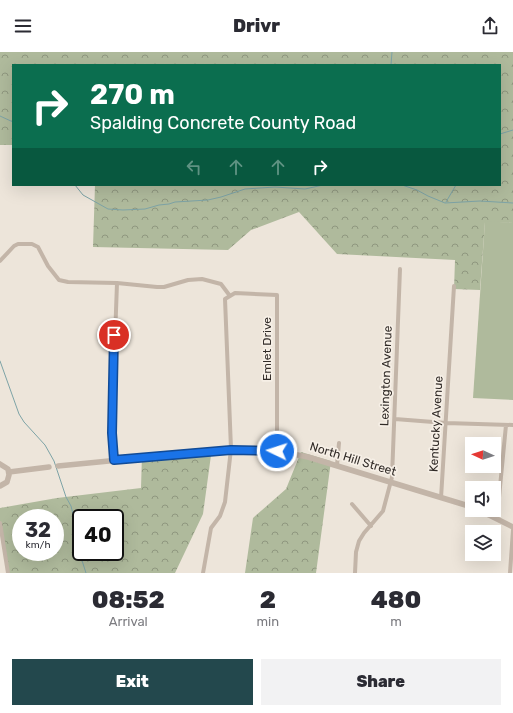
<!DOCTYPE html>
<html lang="en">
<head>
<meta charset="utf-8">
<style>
	body { margin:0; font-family:Rubik,sans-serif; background:#f2f2f3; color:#2b2b33; height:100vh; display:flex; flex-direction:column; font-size:15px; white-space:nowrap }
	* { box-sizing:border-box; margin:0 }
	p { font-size:13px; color:#7c7c81 }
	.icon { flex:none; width:22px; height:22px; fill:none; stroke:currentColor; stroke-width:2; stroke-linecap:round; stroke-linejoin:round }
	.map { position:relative; height:521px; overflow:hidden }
	.drawer { display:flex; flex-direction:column; background:#fff; flex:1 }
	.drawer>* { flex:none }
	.top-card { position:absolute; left:12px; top:12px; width:489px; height:122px; border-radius:0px; box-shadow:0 4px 16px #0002; background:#0b6e4f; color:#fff; overflow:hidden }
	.needle { width:26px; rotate:273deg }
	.controls { position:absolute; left:465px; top:385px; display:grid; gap:8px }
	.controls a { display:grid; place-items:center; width:36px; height:36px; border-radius:0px; background:#fff; box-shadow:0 4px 16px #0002; font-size:20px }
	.speed { position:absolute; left:12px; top:457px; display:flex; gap:8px; font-size:20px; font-weight:700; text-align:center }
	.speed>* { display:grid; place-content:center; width:52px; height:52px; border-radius:50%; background:#fff; box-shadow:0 4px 16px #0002; line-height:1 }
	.speed small { font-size:10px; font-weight:400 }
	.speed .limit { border:2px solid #111; border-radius:6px; background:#fff; color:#111 }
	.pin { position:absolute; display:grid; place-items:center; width:34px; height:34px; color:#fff; margin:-17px; border:2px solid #fff; border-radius:50%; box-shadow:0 1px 4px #0007 }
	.me { position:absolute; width:44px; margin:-22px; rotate:274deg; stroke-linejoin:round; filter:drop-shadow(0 0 3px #0008) }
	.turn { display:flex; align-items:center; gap:14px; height:84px; padding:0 12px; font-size:18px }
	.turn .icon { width:52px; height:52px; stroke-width:2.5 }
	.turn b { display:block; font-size:28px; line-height:34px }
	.lanes { display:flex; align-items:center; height:38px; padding:0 12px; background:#0003; justify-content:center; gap:20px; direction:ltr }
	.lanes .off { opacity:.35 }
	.eta { display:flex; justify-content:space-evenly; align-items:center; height:68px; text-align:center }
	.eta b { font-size:24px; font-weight:800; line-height:28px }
	.primary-button { display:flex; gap:8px; margin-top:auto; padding:8px 12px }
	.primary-button a { flex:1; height:46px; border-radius:0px; background:#23484d; color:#fff; font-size:16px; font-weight:800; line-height:46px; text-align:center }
	.primary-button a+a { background:#f2f2f3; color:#2b2b33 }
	header { display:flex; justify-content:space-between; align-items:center; height:52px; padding:0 12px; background:#fff; font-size:18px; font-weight:800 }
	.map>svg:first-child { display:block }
	.forest { fill:url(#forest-crowns); fill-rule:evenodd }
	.park { fill:#afba9c }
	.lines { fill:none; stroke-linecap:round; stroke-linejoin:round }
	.stream { stroke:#7da3a6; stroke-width:1 }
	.minor { stroke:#c3b5a8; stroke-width:4 }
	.tertiary { stroke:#c3b5a8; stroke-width:5.5 }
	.route-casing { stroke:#114b97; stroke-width:10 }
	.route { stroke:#1a73e8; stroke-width:7 }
	.labels { text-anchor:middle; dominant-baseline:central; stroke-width:3.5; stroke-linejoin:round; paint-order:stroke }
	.street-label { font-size:12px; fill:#312b27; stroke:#f6efe6 }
</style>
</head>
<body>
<header><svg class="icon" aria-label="menu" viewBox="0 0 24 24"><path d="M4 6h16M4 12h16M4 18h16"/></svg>Drivr<svg class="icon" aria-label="share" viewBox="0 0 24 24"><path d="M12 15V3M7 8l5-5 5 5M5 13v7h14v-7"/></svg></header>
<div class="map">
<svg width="513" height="521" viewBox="0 0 513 521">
	<defs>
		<pattern id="forest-crowns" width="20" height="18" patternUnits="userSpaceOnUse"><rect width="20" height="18" fill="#afba9c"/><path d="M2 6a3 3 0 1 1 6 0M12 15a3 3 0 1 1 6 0" fill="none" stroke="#8f977f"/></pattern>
	</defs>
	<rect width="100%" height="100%" fill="#ede5da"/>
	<!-- forest -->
	<path class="forest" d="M 0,0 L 513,0 L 513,171 L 485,170 L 480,238 L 454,237 L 455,208 L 337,202 L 299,160 L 251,178 L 228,198 L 93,195 L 95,133 L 500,133 L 500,13 L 13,13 L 13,93 L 0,93 Z
		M 200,396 L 212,396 L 203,462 L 175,521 L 7,521 L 0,479 L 0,456 L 57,446 L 141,436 L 142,402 ZM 21,466 L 55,466 L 55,500 L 21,500 ZM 81,466 L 115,466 L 115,500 L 81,500 Z
		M 301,400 L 331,409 L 316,521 L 245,521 L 253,466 L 286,437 Z"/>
	<!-- park -->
	<path class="park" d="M 485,169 L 513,171 L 513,348 L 473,346 Z"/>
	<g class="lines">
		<!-- stream -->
		<path class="stream" d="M 391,13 L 392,0
			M 0,64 L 13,70
			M 500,82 L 513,78
			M 75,133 L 83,143 L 108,157 L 123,158 L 145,157 L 159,153 L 169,152 L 175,150 L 208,148 L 221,145 L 245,137 L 275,135 L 305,137 L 323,133
			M 402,133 L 417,138 L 428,144 L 445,151 L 480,149 L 513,151
			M 446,150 L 456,133
			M 0,309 L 19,362 L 24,370 L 45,393 L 54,409 L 66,445 L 71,454 L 76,474 L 80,482 L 79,499 L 86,521"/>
		<!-- minor -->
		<path class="minor" d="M 0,209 L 14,194 L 18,192 L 32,192 L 38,195 L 48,214 L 59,228 L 68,230 L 117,231 L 157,235 L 164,235 L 188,228 L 202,227 L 221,232 L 230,244
			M 395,367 L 446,371 L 513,373
			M 114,408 L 112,381 L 113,342 L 117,231
			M 337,413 L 339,391
			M 441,446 L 454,234
			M 352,452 L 371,474
			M 497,466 L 506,373
			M 0,471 L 8,521
			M 203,521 L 211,476 L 220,464 L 225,450 L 231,397 L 225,247 L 235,241 L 277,243 L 277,399
			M 355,521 L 356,500 L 359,489 L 364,481 L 383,459 L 392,425 L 400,217
			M 510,521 L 513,478"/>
		<!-- tertiary -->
		<path class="tertiary" d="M 0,412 L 8,417 L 9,423 L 7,430 L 0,434
			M 58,414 L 231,397 L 277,399 L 308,405 L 472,455
			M 9,420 L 49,415
			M 479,458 L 513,475"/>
	</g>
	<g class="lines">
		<!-- route casing -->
		<g class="route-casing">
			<path id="route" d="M 114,283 L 112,381 L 114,408 L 231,398 L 277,399"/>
		</g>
		<!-- route -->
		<use href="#route" class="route"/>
	</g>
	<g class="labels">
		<!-- street labels -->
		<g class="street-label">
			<text transform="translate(267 297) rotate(-90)">Emlet Drive</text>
			<text transform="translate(386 324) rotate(-88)">Lexington Avenue</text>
			<text transform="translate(436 372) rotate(-87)">Kentucky Avenue</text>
			<text transform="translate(353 407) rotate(17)">North Hill Street</text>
		</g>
	</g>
</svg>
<div class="controls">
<a><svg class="needle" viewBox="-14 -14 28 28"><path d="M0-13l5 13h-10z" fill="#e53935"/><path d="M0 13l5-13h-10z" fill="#7c7c81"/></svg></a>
<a><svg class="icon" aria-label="sound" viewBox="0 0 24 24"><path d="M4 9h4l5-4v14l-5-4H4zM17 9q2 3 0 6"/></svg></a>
<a><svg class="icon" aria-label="layers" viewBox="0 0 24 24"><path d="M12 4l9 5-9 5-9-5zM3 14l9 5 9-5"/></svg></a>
</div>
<div class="speed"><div>32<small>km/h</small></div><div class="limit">40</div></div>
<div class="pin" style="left:114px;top:283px;background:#d93025"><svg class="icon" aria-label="arrive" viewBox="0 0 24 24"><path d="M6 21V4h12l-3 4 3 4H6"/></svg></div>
<svg class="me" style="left:277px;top:399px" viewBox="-20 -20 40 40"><circle r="17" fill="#1a73e8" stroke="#fff" stroke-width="3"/><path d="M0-11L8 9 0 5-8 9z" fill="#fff"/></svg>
<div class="top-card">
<div class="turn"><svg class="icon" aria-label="right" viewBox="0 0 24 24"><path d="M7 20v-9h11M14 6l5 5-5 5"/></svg><div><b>270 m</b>Spalding Concrete County Road</div></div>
<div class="lanes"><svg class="icon off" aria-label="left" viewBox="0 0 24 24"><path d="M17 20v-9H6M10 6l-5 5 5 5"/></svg><svg class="icon off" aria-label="ahead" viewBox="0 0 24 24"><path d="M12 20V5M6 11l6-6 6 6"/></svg><svg class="icon off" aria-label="ahead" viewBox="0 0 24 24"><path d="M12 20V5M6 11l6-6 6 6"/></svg><svg class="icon" aria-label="right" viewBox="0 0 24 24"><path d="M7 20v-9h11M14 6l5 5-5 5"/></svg></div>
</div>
</div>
<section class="drawer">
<div class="eta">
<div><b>08:52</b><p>Arrival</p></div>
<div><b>2</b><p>min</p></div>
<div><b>480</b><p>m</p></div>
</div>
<div class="primary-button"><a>Exit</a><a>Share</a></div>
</section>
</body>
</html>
